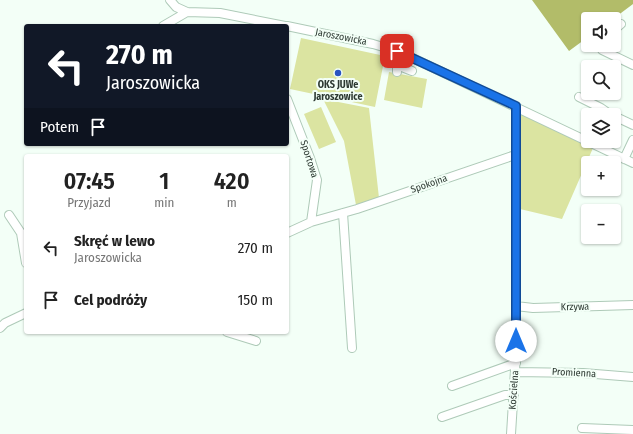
<!DOCTYPE html>
<html lang="pl">
<head>
<meta charset="utf-8">
<style>
	body { margin:0; font-family:"Fira Sans Condensed",sans-serif; background:#f2f2f2; color:#222; height:100vh; display:flex; flex-direction:column; font-size:15px; white-space:nowrap }
	* { box-sizing:border-box; margin:0 }
	p { font-size:13px; color:#767676 }
	.icon { flex:none; width:22px; height:22px; fill:none; stroke:currentColor; stroke-width:2; stroke-linecap:round; stroke-linejoin:round }
	.map { position:relative; flex:1; overflow:hidden }
	.drawer { position:absolute; left:24px; top:154px; width:265px; height:180px; display:flex; flex-direction:column; background:#fff; border-radius:4px; box-shadow:0 1px 3px #0004 }
	.drawer>* { flex:none }
	.top-card { position:absolute; left:24px; top:24px; width:265px; height:122px; border-radius:4px; box-shadow:0 1px 3px #0004; background:#111827; color:#fff; overflow:hidden }
	.tools { position:absolute; left:581px; top:12px; display:grid; gap:8px }
	.tools a { display:grid; place-items:center; width:40px; height:40px; border-radius:4px; background:#fff; box-shadow:0 1px 3px #0004; font-size:20px }
	.pin { position:absolute; display:grid; place-items:center; width:34px; height:34px; color:#fff; margin:-17px; border-radius:8px; box-shadow:0 2px 6px #0006 }
	.me { position:absolute; width:44px; margin:-22px; rotate:0deg; stroke-linejoin:round; filter:drop-shadow(0 0 3px #0008) }
	.turn { display:flex; align-items:center; gap:14px; height:84px; padding:0 16px; font-size:18px }
	.turn .icon { width:52px; height:52px; stroke-width:2.5 }
	.turn b { display:block; font-size:28px; line-height:34px }
	.then { display:flex; align-items:center; height:38px; padding:0 16px; background:#0003; gap:8px; font-size:15px }
	.eta { display:flex; justify-content:space-evenly; align-items:center; height:68px; text-align:center }
	.eta b { font-size:24px; font-weight:600; line-height:28px }
	ul { padding:0; list-style:none }
	li { display:flex; align-items:center; gap:12px; height:52px; padding:0 16px }
	li div { flex:1 }
	li b { display:block; font-size:15px }
	li em { font-style:normal }
	.map>svg:first-child { display:block }
	.green { fill:#dbe4a1 }
	.forest { fill:#b2bc69 }
	.lines { fill:none; stroke-linecap:round; stroke-linejoin:round }
	.minor-casing { stroke:#aecab8; stroke-width:10 }
	.minor { stroke:#fff; stroke-width:8 }
	.route-casing { stroke:#114b97; stroke-width:10 }
	.route { stroke:#1a73e8; stroke-width:7 }
	.poi-dot { fill:#2753c1; stroke:#f3fff7; stroke-width:1.5 }
	.labels { text-anchor:middle; dominant-baseline:central; stroke-width:4; stroke-linejoin:round; paint-order:stroke }
	.street-label { font-size:10px; fill:#2d3932; stroke:#f3fff7 }
	.poi-label { font-size:10px; font-weight:bold; fill:#2d3932; stroke:#f3fff7 }
</style>
</head>
<body>
<div class="map">
<svg width="633" height="434" viewBox="0 0 633 434">
	<rect width="100%" height="100%" fill="#f3fff7"/>
	<!-- green -->
	<path class="green" d="M 301,38 L 385,56 L 375,107 L 290,89 Z
		M 389,72 L 427,79 L 422,108 L 384,100 Z
		M 323,99 L 369,108 L 379,198 L 356,205 L 344,141 Z
		M 321,107 L 336,142 L 319,149 L 304,114 Z
		M 520,112 L 593,148 L 562,219 L 520,209 Z"/>
	<!-- forest -->
	<path class="forest" d="M 532,0 L 633,0 L 633,4 L 613,19 L 588,19 L 588,37 L 569,51 Z"/>
	<g class="lines">
		<!-- minor casing -->
		<g class="minor-casing">
			<path id="minor" d="M 170,0 L 176,7 L 187,12 L 220,13 L 285,26
				M 163,26 L 187,12
				M 287,26 L 373,44 L 400,52 L 633,163
				M 614,30 L 621,24
				M 600,45 L 602,50 L 633,65
				M 397,51 L 397,72
				M 397,65 L 412,71
				M 579,97 L 601,108 L 611,115
				M 287,99 L 310,158 L 317,180 L 311,222
				M 614,116 L 633,125
				M 624,159 L 633,140
				M 343,213 L 352,348
				M 9,215 L 21,233 L 26,263
				M 287,233 L 311,222 L 357,209 L 515,155
				M 516,306 L 533,308 L 633,305
				M 0,328 L 5,323 L 26,313
				M 227,332 L 256,341
				M 515,372 L 583,373 L 633,377
				M 452,386 L 516,363
				M 442,417 L 505,395 L 514,395
				M 582,428 L 633,430
				M 511,434 L 516,354 L 516,107"/>
		</g>
		<!-- minor -->
		<use href="#minor" class="minor"/>
	</g>
	<g class="lines">
		<!-- route casing -->
		<g class="route-casing">
			<path id="route" d="M 397,51 L 516,106 L 516,341"/>
		</g>
		<!-- route -->
		<use href="#route" class="route"/>
	</g>
	<!-- markers -->
	<circle class="poi-dot" cx="338" cy="73" r="4"/>
	<g class="labels">
		<!-- street labels -->
		<g class="street-label">
			<text transform="translate(341 37) rotate(11)">Jaroszowicka</text>
			<text transform="translate(309 159) rotate(72)">Sportowa</text>
			<text transform="translate(429 184) rotate(-19)">Spokojna</text>
			<text transform="translate(575 307) rotate(-1)">Krzywa</text>
			<text transform="translate(574 373) rotate(3)">Promienna</text>
			<text transform="translate(514 390) rotate(-86)">Kościelna</text>
		</g>
		<!-- poi labels -->
		<g class="poi-label">
			<text x="338" y="85">OKS JUWe<tspan x="338" dy="12">Jaroszowice</tspan></text>
		</g>
	</g>
</svg>
<div class="tools">
<a><svg class="icon" aria-label="sound" viewBox="0 0 24 24"><path d="M4 9h4l5-4v14l-5-4H4zM17 9q2 3 0 6"/></svg></a>
<a><svg class="icon" aria-label="search" viewBox="0 0 24 24"><circle cx="10" cy="10" r="6"/><path d="M15 15l6 6"/></svg></a>
<a><svg class="icon" aria-label="layers" viewBox="0 0 24 24"><path d="M12 4l9 5-9 5-9-5zM3 14l9 5 9-5"/></svg></a>
<a>+</a>
<a>−</a>
</div>
<div class="pin" style="left:397px;top:51px;background:#d93025"><svg class="icon" aria-label="arrive" viewBox="0 0 24 24"><path d="M6 21V4h12l-3 4 3 4H6"/></svg></div>
<svg class="me" style="left:516px;top:341px" viewBox="-20 -20 40 40"><circle r="19" fill="#fff"/><path d="M0-13L10 11 0 6-10 11z" fill="#1a73e8"/></svg>
<div class="top-card">
<div class="turn"><svg class="icon" aria-label="left" viewBox="0 0 24 24"><path d="M17 20v-9H6M10 6l-5 5 5 5"/></svg><div><b>270 m</b>Jaroszowicka</div></div>
<div class="then">Potem<svg class="icon" aria-label="arrive" viewBox="0 0 24 24"><path d="M6 21V4h12l-3 4 3 4H6"/></svg></div>
</div>
<section class="drawer">
<div class="eta">
<div><b>07:45</b><p>Przyjazd</p></div>
<div><b>1</b><p>min</p></div>
<div><b>420</b><p>m</p></div>
</div>
<ul>
<li><svg class="icon" aria-label="left" viewBox="0 0 24 24"><path d="M17 20v-9H6M10 6l-5 5 5 5"/></svg><div><b>Skręć w lewo</b><p>Jaroszowicka</p></div><em>270 m</em></li>
<li><svg class="icon" aria-label="arrive" viewBox="0 0 24 24"><path d="M6 21V4h12l-3 4 3 4H6"/></svg><div><b>Cel podróży</b></div><em>150 m</em></li>
</ul>
</section>
</div>
</body>
</html>
